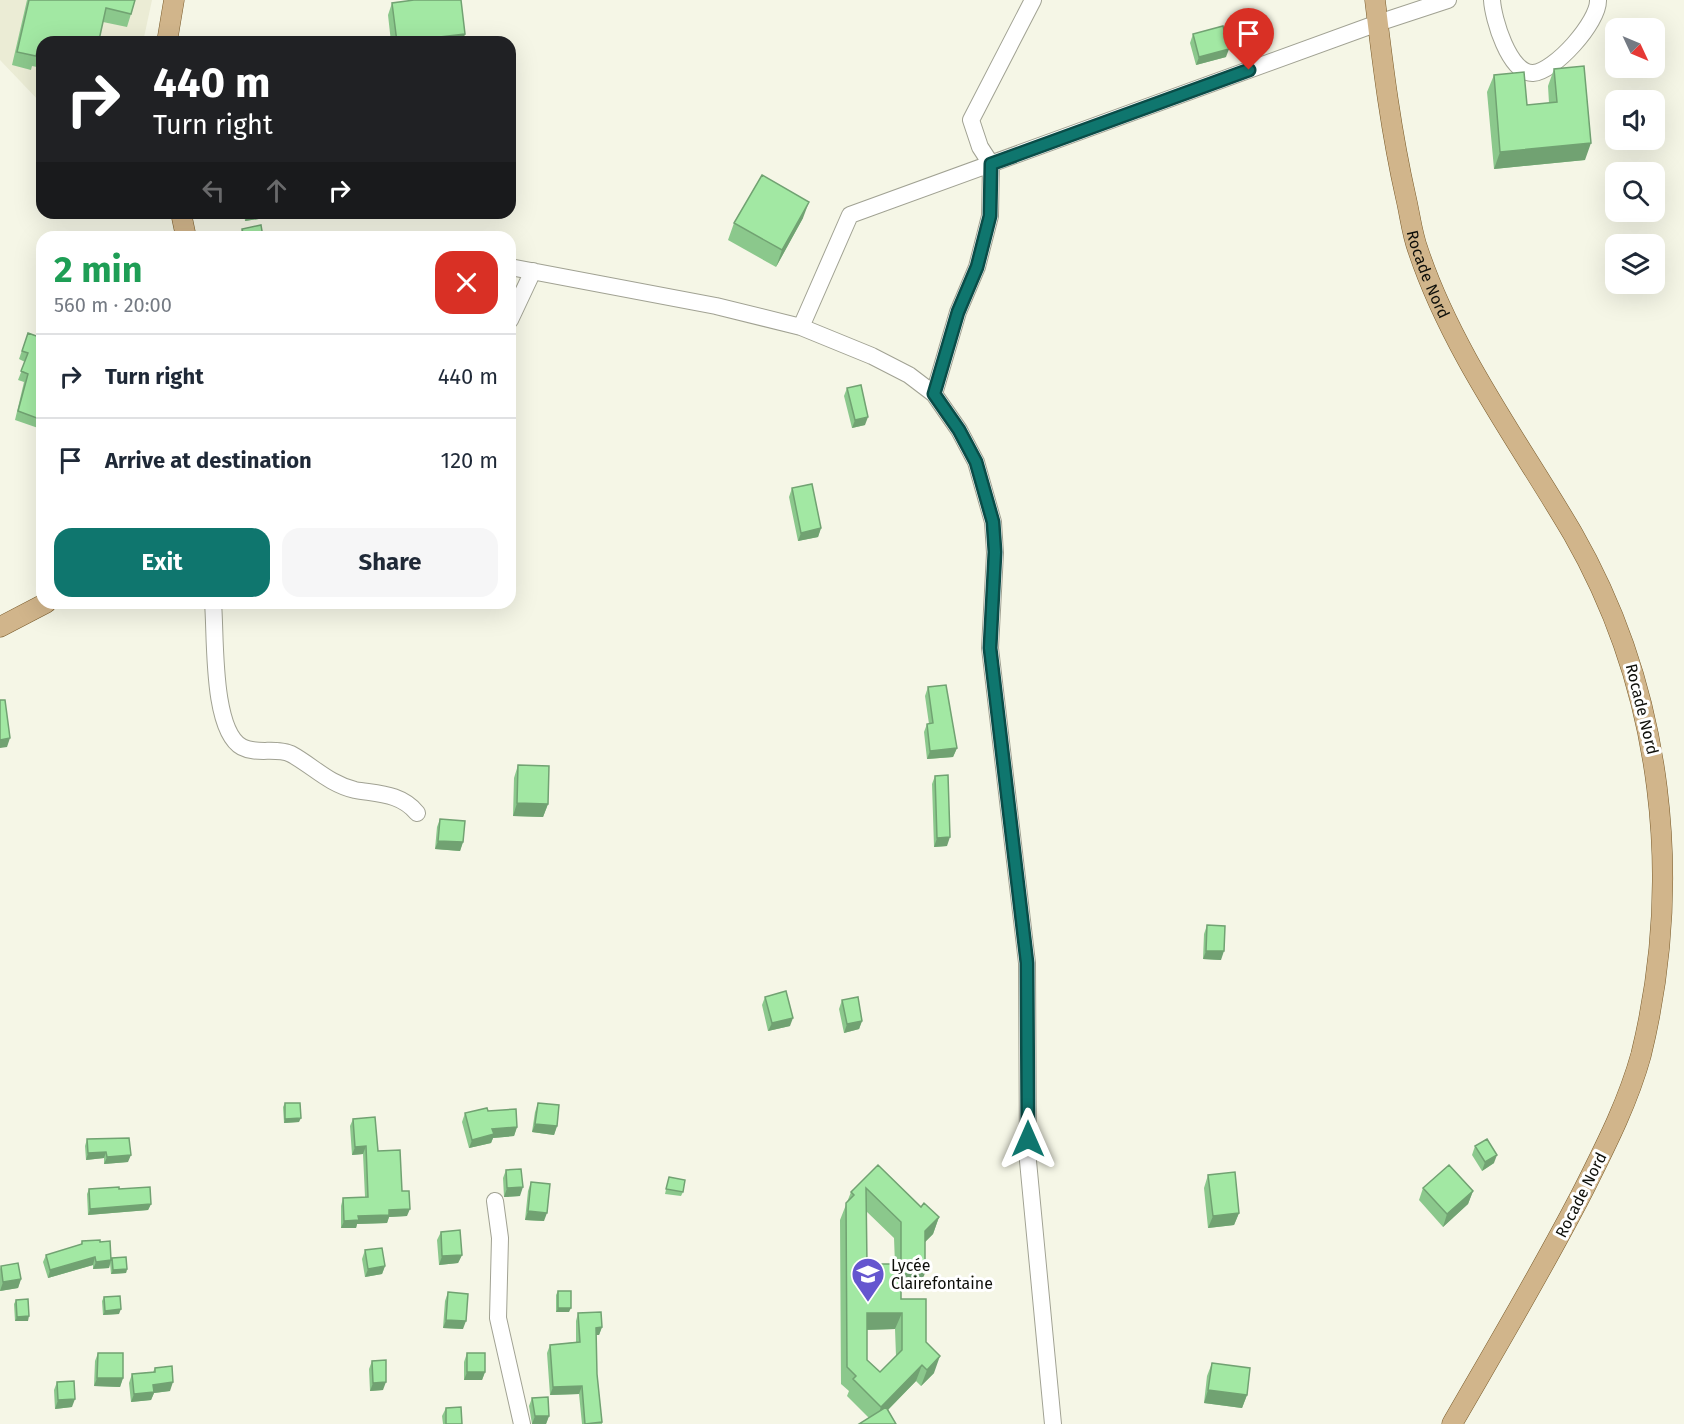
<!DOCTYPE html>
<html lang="en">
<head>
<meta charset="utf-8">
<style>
	body { margin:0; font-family:"Fira Sans",sans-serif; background:#f6f6f7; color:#1f2937; height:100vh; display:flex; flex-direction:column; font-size:22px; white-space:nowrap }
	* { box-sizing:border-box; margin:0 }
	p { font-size:20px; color:#747a83 }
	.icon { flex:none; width:33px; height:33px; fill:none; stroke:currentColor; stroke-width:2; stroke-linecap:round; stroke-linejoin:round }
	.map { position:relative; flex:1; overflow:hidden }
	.sheet { position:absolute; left:36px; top:231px; width:480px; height:378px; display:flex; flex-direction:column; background:#fff; border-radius:18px; box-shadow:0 6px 24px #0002 }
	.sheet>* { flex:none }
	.top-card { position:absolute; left:36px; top:36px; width:480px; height:183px; border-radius:18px; box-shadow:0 6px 24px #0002; background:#202124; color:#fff; overflow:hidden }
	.needle { width:39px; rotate:134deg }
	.fabs { position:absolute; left:1605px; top:18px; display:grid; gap:12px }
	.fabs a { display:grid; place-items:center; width:60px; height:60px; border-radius:12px; background:#fff; box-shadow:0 6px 24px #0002; font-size:30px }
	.pin { position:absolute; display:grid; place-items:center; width:51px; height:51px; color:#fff; margin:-62px -26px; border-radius:50% 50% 50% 0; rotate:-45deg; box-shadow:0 0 6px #0007 }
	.pin .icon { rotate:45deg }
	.me { position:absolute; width:66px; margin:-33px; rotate:0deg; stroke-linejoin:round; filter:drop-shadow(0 0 4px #0008) }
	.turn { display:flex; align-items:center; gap:21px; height:126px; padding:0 18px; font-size:27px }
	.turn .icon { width:78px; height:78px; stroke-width:2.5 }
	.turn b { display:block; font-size:42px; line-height:51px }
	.lanes { display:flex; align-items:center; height:57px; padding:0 18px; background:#0003; justify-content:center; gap:30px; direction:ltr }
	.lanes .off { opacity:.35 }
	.round { display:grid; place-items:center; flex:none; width:63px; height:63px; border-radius:18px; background:#f6f6f7 }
	.overview { display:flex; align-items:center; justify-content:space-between; height:102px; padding:0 18px }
	h1 { font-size:36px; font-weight:700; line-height:45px; color:#1e9e55 }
	.action { display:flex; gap:12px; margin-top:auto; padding:12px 18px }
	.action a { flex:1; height:69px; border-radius:18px; background:#0f766e; color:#fff; font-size:24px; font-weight:700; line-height:69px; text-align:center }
	.action a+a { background:#f6f6f7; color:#1f2937 }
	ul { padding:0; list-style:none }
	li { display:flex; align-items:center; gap:18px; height:84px; padding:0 18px; border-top:2px solid #e0e1e3 }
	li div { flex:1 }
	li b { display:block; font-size:22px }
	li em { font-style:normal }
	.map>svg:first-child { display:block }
	.built { fill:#ebecd5 }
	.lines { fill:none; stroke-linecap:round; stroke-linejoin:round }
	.minor-casing { stroke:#a1a293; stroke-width:18 }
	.major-casing { stroke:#795b2b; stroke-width:21 }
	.minor { stroke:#fff; stroke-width:16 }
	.major { stroke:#d1b58b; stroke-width:20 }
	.wall { fill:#8bc88c; fill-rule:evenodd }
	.shaded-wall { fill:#71a272 }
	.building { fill:#a2e8a3; stroke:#71a272; stroke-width:1.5; fill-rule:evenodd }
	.route-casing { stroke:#0a4d48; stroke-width:15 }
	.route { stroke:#0f766e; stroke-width:10 }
	.labels { text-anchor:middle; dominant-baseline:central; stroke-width:6; stroke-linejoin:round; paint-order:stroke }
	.street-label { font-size:16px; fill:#0e0f0a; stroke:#fff }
	.poi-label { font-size:16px; fill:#0e0f0a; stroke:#fff; text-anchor:start }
</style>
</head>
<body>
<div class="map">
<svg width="1684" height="1424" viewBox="0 0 1684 1424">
	<rect width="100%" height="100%" fill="#f5f6e6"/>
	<!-- built -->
	<path class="built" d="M 0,0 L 152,0 L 143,42 L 42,42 L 42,104 L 0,60 Z"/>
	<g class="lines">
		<!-- minor casing -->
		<g class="minor-casing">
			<path id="minor" d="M 1492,0 C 1493,18 1509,74 1533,73 C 1554,72 1599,22 1598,0
				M 510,267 L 716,306 L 801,327 L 872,356 L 909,375 L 934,394 L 959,430 L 976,462 L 993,522 L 995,553 L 990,648 L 1027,963 L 1028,1161 L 1053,1424
				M 510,320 L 533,271
				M 801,327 L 850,215 L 1378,23 L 1448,0
				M 934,394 L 958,312 L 977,267 L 990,216 L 991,164 L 980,147 L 971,120 L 1033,0
				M 213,603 C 216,634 211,730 242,747 C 257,755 276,747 291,754 C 313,766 329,784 355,790 C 377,794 401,793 417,813
				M 495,1201 L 500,1238 L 498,1318 L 522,1424"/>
		</g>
		<!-- major casing -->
		<g class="major-casing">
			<g id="major">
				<path id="s1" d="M 1375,0 C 1383,67 1391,132 1406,198 C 1410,215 1412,234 1418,250 C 1452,352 1519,442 1573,534 C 1663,691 1684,879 1641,1055 C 1628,1102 1606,1145 1584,1189 C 1543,1269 1497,1346 1452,1424"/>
				<path d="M 167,42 L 174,0"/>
				<path d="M 181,213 L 186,237"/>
				<path d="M 0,627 L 46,603"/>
			</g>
		</g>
		<!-- minor -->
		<use href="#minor" class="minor"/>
		<!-- major -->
		<use href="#major" class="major"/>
	</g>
	<!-- wall -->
	<path class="wall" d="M 27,0 L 135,0 L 131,14 L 127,27 L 103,22 L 99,40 L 42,42 L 42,68 L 32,66 L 31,70 L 12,65 Z
		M 392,3 L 465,34 L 462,42 L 391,42 L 388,15 Z
		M 1193,34 L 1226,57 L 1196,65 L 1190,43 Z
		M 1554,69 L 1585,160 L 1494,169 L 1487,92 L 1494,75 L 1527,105 L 1549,103 L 1548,86 Z
		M 244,213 L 266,213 L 265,218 L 245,221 Z
		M 803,218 L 776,267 L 728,240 L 734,223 Z
		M 242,229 L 263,237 L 239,237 Z
		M 28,333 L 42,338 L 42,427 L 41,429 L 15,420 L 24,382 L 18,380 L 25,362 L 19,359 Z
		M 847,388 L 865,425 L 852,428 L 844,396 Z
		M 792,488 L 821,528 L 818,537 L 798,541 L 789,497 Z
		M 928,687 L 957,748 L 953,757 L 927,759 L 924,732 L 927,724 L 929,724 L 925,696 Z
		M 518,765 L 548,804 L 543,817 L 513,816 L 514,778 Z
		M 935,776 L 947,846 L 934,847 L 932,784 Z
		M 440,819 L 463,842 L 460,851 L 435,849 L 437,827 Z
		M 1207,925 L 1221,960 L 1203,959 L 1204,934 Z
		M 765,997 L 790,1026 L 768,1031 L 762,1005 Z
		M 842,1000 L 862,1021 L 859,1029 L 844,1033 L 839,1009 Z
		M 285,1103 L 299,1122 L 284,1123 L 283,1107 Z
		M 538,1103 L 557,1126 L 554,1135 L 532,1132 L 535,1112 Z
		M 488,1111 L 517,1127 L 514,1136 L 493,1138 L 491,1143 L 469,1148 L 462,1122 L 465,1113 Z
		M 353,1119 L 378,1151 L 402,1191 L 407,1216 L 389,1217 L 387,1223 L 357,1224 L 356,1228 L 341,1228 L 341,1206 L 343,1198 L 365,1197 L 363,1154 L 352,1155 L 350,1126 Z
		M 87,1139 L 128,1162 L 104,1164 L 104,1158 L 86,1160 L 85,1146 Z
		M 1475,1146 L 1494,1163 L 1482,1171 L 1472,1155 Z
		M 878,1165 L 921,1207 L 939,1217 L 933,1234 L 925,1242 L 919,1290 L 901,1290 L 901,1299 L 926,1342 L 934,1373 L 921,1386 L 916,1381 L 888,1410 L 869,1418 L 847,1396 L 849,1391 L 841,1384 L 840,1220 L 851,1192 ZM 866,1211 L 894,1238 L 895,1264 L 867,1264 ZM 895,1329 L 896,1356 L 880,1372 L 867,1360 L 867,1330 Z
		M 506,1170 L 520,1196 L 504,1197 L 503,1178 Z
		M 1208,1175 L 1239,1213 L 1234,1225 L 1208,1228 L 1204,1188 Z
		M 669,1177 L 683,1192 L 681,1196 L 665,1194 Z
		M 531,1182 L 544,1221 L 525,1220 L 528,1191 Z
		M 1423,1188 L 1473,1191 L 1468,1204 L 1443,1227 L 1419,1200 Z
		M 89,1189 L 119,1189 L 151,1204 L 148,1210 L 88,1215 L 87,1194 Z
		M 441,1232 L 462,1255 L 458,1263 L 439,1265 L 437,1240 Z
		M 82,1241 L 100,1242 L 111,1259 L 127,1269 L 126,1273 L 111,1274 L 110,1263 L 109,1268 L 93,1269 L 93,1265 L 48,1278 L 43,1262 L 46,1255 L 81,1245 Z
		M 365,1250 L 385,1266 L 382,1274 L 365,1277 L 362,1259 Z
		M 1,1266 L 21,1279 L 18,1288 L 0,1291 L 0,1269 Z
		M 558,1291 L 569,1312 L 556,1312 L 556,1295 Z
		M 448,1292 L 463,1329 L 443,1328 L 445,1301 Z
		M 104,1297 L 119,1314 L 103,1315 L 102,1301 Z
		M 16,1300 L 28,1321 L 15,1321 L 14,1304 Z
		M 578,1313 L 602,1327 L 599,1335 L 596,1335 L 597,1374 L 602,1424 L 582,1424 L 579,1394 L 550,1395 L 547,1353 L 550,1345 L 576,1342 L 576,1321 Z
		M 98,1353 L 123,1378 L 120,1387 L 94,1386 L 95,1361 Z
		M 467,1353 L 485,1372 L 482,1380 L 464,1380 L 464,1362 Z
		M 372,1361 L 383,1390 L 370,1391 L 369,1369 Z
		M 1212,1363 L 1247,1395 L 1242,1408 L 1204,1403 L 1207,1376 Z
		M 155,1368 L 170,1391 L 154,1393 L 151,1400 L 131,1402 L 129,1383 L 132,1374 L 153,1372 Z
		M 57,1382 L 72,1407 L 55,1409 L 54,1390 Z
		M 532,1398 L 549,1416 L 546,1424 L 532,1424 L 529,1406 Z
		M 446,1408 L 462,1424 L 443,1424 L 442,1416 Z"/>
	<!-- shaded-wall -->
	<path class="shaded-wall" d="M 465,34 L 462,42 L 401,42 Z
		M 1229,49 L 1226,57 L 1196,65 L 1199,57 Z
		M 1591,143 L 1585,160 L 1494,169 L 1500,152 Z
		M 809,202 L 803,218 L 776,267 L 782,250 Z
		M 248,213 L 266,213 L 265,218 L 245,221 Z
		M 868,417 L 865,425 L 852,428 L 855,420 Z
		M 821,528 L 818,537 L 798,541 L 801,533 Z
		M 10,738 L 7,747 L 0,748 L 0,740 Z
		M 957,748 L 953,757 L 927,759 L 930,751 Z
		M 517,803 L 548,804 L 543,817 L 513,816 Z
		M 950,837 L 947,846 L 934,847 L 937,838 Z
		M 438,841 L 463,842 L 460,851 L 435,849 Z
		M 1206,951 L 1224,951 L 1221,960 L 1203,959 Z
		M 793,1018 L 790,1026 L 768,1031 L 772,1023 Z
		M 862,1021 L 859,1029 L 844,1033 L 847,1024 Z
		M 301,1118 L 299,1122 L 284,1123 L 285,1119 Z
		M 535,1124 L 557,1126 L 554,1135 L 532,1132 Z
		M 517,1127 L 514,1136 L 493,1138 L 491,1143 L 469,1148 L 472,1140 L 492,1129 Z
		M 366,1146 L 363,1154 L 352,1155 L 355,1147 Z
		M 106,1152 L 104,1158 L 86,1160 L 88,1153 Z
		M 131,1155 L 128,1162 L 104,1164 L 107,1157 Z
		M 1497,1155 L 1494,1163 L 1482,1171 L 1485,1162 Z
		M 523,1187 L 520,1196 L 504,1197 L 507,1188 Z
		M 1473,1191 L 1468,1204 L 1443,1227 L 1447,1214 Z
		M 151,1204 L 148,1210 L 88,1215 L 90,1209 Z
		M 410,1209 L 407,1216 L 389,1217 L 387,1223 L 357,1224 L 356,1228 L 341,1228 L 344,1221 L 358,1216 L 389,1210 Z
		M 528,1211 L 547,1213 L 544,1221 L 525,1220 Z
		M 1239,1213 L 1234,1225 L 1208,1228 L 1213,1216 Z
		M 939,1217 L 933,1234 L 919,1248 L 925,1231 Z
		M 462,1255 L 458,1263 L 439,1265 L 442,1256 Z
		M 95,1257 L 93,1265 L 48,1278 L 50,1270 Z
		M 111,1260 L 109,1268 L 93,1269 L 96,1262 Z
		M 385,1266 L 382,1274 L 365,1277 L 368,1269 Z
		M 127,1269 L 126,1273 L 111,1274 L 113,1270 Z
		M 925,1273 L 919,1290 L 895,1290 L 901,1274 Z
		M 21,1279 L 18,1288 L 0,1291 L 3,1282 Z
		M 558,1308 L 571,1308 L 569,1312 L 556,1312 Z
		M 121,1309 L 119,1314 L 103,1315 L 105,1311 Z
		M 867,1313 L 902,1313 L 895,1329 L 861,1330 Z
		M 29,1316 L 28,1321 L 15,1321 L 17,1317 Z
		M 446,1320 L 466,1321 L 463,1329 L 443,1328 Z
		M 602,1327 L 599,1335 L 593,1335 L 596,1328 Z
		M 940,1356 L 934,1373 L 921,1386 L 927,1370 Z
		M 922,1365 L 916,1381 L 875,1423 L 881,1407 Z
		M 467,1372 L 485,1372 L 482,1380 L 464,1380 Z
		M 97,1378 L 123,1378 L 120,1387 L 94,1386 Z
		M 173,1382 L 170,1391 L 154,1393 L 151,1400 L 131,1402 L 134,1394 L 153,1385 Z
		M 386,1382 L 383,1390 L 370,1391 L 373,1383 Z
		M 582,1386 L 579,1394 L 550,1395 L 553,1387 Z
		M 1208,1390 L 1247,1395 L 1242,1408 L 1204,1403 Z
		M 75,1399 L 72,1407 L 55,1409 L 58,1400 Z
		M 535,1416 L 549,1416 L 546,1424 L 532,1424 Z"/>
	<!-- building -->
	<path class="building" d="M 29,0 L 135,0 L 131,14 L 106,8 L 99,40 L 109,42 L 42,42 L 42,53 L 37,52 L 36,56 L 17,52 Z
		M 414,0 L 461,0 L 465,34 L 397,42 L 392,3 Z
		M 1223,26 L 1229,49 L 1199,57 L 1193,34 Z
		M 1584,66 L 1591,143 L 1500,152 L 1494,75 L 1524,72 L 1527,105 L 1557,102 L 1554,69 Z
		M 762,175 L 809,202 L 782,250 L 734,223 Z
		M 261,225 L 263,237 L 244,237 L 242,229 Z
		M 28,333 L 42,338 L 42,420 L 18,411 L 28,374 L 21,371 L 28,353 L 22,351 Z
		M 861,385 L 868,417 L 855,420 L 847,388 Z
		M 812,484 L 821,528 L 801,533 L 792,488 Z
		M 946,685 L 957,748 L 930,751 L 927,724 L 933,723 L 928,687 Z
		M 0,700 L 5,700 L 10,738 L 0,740 Z
		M 518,765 L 549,766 L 548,804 L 517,803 Z
		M 948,775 L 950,837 L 937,838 L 935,776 Z
		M 440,819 L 465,821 L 463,842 L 438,841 Z
		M 1207,925 L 1225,926 L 1224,951 L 1206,951 Z
		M 786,991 L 793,1018 L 772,1023 L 765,997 Z
		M 858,997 L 862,1021 L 847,1024 L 842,1000 Z
		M 285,1103 L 300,1103 L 301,1118 L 285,1119 Z
		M 538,1103 L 559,1105 L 557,1126 L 535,1124 Z
		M 487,1108 L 488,1111 L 516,1109 L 517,1127 L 492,1129 L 494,1134 L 472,1140 L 465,1113 Z
		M 375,1117 L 378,1151 L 400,1150 L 402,1191 L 409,1191 L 410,1209 L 389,1210 L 389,1215 L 358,1216 L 359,1220 L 344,1221 L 343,1198 L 368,1197 L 366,1146 L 355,1147 L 353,1119 Z
		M 129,1138 L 131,1155 L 107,1157 L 106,1152 L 88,1153 L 87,1139 Z
		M 1487,1139 L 1497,1155 L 1485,1162 L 1475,1146 Z
		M 878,1165 L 921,1207 L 924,1203 L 939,1217 L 925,1231 L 925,1273 L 901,1274 L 901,1222 L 866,1188 L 867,1264 L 901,1264 L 901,1299 L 926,1299 L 926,1342 L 940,1356 L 927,1370 L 922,1365 L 881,1407 L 853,1379 L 856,1376 L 847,1367 L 846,1203 L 854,1195 L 851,1192 ZM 867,1313 L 902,1313 L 902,1350 L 880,1372 L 867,1360 Z
		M 1449,1165 L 1473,1191 L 1447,1214 L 1423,1188 Z
		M 521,1169 L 523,1187 L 507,1188 L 506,1170 Z
		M 1235,1172 L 1239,1213 L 1213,1216 L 1208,1175 Z
		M 669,1177 L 685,1180 L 683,1192 L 666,1189 Z
		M 531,1182 L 550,1184 L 547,1213 L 528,1211 Z
		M 119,1187 L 119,1189 L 150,1187 L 151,1204 L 90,1209 L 89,1189 Z
		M 460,1230 L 462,1255 L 442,1256 L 441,1232 Z
		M 100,1240 L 100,1242 L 110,1241 L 111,1260 L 96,1262 L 95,1257 L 50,1270 L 46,1255 L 82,1244 L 82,1241 Z
		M 382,1248 L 385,1266 L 368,1269 L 365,1250 Z
		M 126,1257 L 127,1269 L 113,1270 L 112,1258 Z
		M 18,1263 L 21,1279 L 3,1282 L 1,1266 Z
		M 558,1291 L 571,1291 L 571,1308 L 558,1308 Z
		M 448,1292 L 468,1294 L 466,1321 L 446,1320 Z
		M 120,1296 L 121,1309 L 105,1311 L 104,1297 Z
		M 28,1299 L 29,1316 L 17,1317 L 16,1300 Z
		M 601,1312 L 602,1327 L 596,1328 L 597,1374 L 602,1422 L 585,1424 L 582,1386 L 553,1387 L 550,1345 L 580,1342 L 578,1313 Z
		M 98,1353 L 123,1353 L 123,1378 L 97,1378 Z
		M 467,1353 L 485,1353 L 485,1372 L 467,1372 Z
		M 386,1360 L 386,1382 L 373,1383 L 372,1361 Z
		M 1212,1363 L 1250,1368 L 1247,1395 L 1208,1390 Z
		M 172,1366 L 173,1382 L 153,1385 L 154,1392 L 134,1394 L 132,1374 L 155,1372 L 155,1368 Z
		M 74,1381 L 75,1399 L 58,1400 L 57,1382 Z
		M 548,1397 L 549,1416 L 535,1416 L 532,1398 Z
		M 461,1407 L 462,1424 L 446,1424 L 446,1408 Z
		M 886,1407 L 896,1424 L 859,1424 Z"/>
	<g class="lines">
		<!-- route casing -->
		<g class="route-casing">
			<path id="route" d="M 1028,1139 L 1027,963 L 990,648 L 995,552 L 993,522 L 976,462 L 959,430 L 934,394 L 958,312 L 977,267 L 990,216 L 991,164 L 1249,70"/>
		</g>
		<!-- route -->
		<use href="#route" class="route"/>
	</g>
	<!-- icons -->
	<defs>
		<g id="school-pin" transform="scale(1.725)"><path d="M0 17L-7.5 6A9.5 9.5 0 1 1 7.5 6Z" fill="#6556cf" stroke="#fff"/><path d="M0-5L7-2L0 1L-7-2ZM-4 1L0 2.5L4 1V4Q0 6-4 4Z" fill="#fff"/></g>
	</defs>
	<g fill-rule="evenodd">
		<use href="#school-pin" x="868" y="1274"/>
	</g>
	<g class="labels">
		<!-- street labels -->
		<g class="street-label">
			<text stroke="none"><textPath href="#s1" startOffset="280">Rocade Nord</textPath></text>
			<text transform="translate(1642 709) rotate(76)">Rocade Nord</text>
			<text transform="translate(1581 1195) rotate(-63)">Rocade Nord</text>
		</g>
		<!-- poi labels -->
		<g class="poi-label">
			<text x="891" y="1265">Lycée<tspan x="891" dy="18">Clairefontaine</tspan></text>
		</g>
	</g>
</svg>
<div class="fabs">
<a><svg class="needle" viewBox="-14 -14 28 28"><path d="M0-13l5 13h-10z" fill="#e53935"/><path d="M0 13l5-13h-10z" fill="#747a83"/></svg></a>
<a><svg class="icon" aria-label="sound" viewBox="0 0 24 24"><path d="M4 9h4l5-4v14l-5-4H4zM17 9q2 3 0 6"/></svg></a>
<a><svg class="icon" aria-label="search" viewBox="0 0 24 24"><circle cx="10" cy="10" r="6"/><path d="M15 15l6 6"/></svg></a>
<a><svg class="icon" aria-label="layers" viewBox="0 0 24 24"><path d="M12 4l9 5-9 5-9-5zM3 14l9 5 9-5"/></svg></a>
</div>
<div class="pin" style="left:1249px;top:70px;background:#d93025"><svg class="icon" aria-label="arrive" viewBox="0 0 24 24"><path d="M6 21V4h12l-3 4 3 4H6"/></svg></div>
<svg class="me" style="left:1028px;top:1139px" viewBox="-20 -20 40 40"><path d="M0-17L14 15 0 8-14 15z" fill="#0f766e" stroke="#fff" stroke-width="4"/></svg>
<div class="top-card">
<div class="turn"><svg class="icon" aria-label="right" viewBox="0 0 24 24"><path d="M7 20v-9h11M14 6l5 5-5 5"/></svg><div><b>440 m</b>Turn right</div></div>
<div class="lanes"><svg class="icon off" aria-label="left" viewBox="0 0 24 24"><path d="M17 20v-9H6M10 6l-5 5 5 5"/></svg><svg class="icon off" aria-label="ahead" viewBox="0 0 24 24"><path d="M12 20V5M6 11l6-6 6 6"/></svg><svg class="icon" aria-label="right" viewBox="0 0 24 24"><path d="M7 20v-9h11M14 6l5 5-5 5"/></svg></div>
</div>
<section class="sheet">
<div class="overview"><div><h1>2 min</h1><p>560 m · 20:00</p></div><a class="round" style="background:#d93025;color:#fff"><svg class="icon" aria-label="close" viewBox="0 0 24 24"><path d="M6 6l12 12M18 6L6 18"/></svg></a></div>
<ul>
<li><svg class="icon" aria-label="right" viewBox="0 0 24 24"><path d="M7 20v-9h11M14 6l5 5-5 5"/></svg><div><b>Turn right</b></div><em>440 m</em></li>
<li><svg class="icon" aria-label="arrive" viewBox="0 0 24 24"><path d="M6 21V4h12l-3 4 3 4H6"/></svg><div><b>Arrive at destination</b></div><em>120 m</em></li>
</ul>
<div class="action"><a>Exit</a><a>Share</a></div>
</section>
</div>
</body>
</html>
